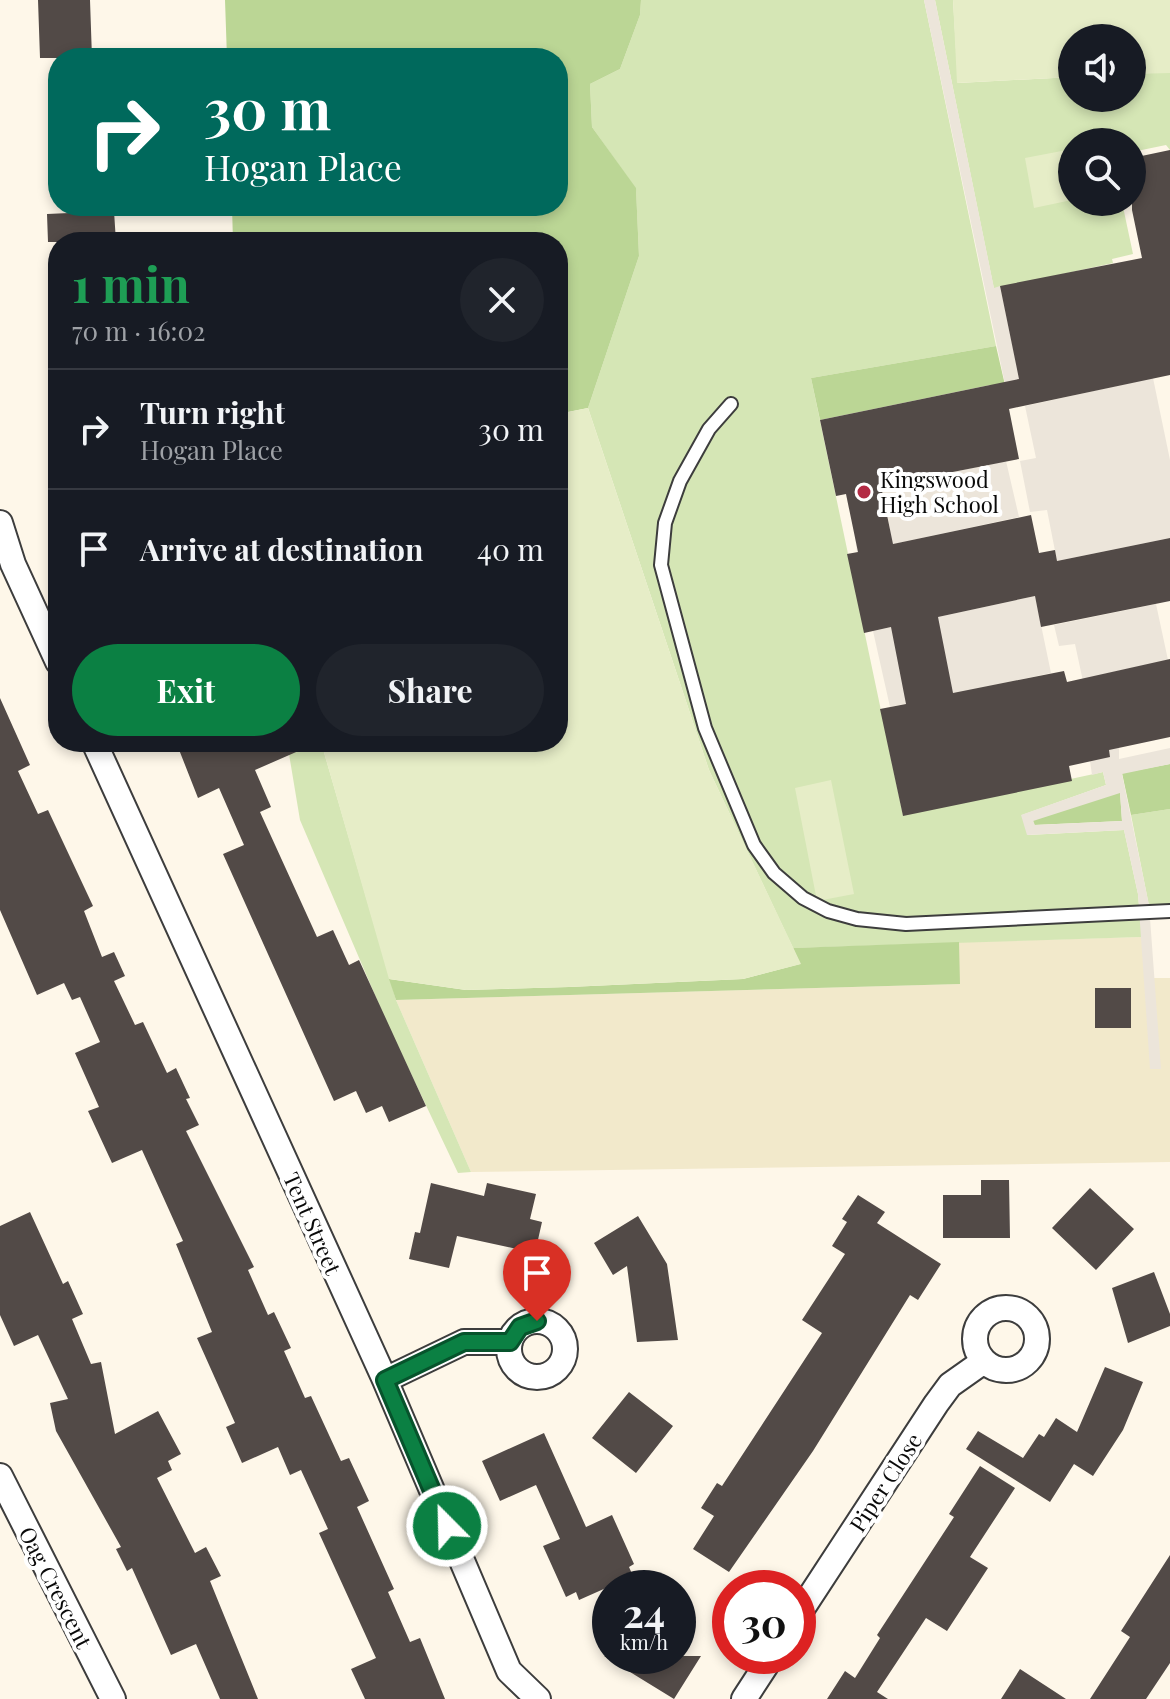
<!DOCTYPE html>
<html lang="en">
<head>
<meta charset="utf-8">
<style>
	body { margin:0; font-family:"Playfair Display",serif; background:#20242c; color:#f1f3f6; height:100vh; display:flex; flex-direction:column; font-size:30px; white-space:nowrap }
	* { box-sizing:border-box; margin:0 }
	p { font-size:26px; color:#9ea1a6 }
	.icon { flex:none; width:44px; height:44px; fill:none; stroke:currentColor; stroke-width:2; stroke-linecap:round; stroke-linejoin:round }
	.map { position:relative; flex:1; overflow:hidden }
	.drawer { position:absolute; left:48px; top:232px; width:520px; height:520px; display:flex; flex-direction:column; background:#171b24; border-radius:32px; box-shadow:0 4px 12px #0003 }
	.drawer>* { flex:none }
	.banner { position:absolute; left:48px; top:48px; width:520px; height:168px; border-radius:32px; box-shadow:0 4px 12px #0003; background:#00695c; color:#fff; overflow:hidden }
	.tools { position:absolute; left:1058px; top:24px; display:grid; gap:16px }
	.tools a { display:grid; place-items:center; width:88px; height:88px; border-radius:50%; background:#171b24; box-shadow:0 4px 12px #0003; font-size:40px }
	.speed { position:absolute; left:592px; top:1570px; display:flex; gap:16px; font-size:40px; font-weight:700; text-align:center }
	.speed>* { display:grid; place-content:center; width:104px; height:104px; border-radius:50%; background:#171b24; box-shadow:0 4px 12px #0003; line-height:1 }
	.speed small { font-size:20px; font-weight:400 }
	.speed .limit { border:12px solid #d22; background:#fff; color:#111 }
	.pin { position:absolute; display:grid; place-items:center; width:68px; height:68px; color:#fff; margin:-82px -34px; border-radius:50% 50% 50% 0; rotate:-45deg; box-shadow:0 0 8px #0007 }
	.pin .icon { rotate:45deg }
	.me { position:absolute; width:88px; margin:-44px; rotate:337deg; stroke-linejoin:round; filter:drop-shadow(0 0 6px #0008) }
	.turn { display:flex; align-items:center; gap:28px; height:168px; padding:0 24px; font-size:36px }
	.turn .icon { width:104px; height:104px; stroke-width:2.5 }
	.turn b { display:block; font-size:56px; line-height:68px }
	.round { display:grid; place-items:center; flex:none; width:84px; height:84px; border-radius:42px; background:#20242c }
	.head { display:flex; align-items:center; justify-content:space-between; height:136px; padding:0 24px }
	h1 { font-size:48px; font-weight:700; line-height:60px; color:#1e9e55 }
	.cta { display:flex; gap:16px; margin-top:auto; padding:16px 24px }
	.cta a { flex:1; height:92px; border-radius:48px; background:#0b8043; color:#fff; font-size:32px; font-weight:700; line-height:92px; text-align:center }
	.cta a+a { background:#20242c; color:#f1f3f6 }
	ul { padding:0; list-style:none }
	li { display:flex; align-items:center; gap:24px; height:120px; padding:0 24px; border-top:2px solid #363941 }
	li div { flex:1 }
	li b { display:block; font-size:30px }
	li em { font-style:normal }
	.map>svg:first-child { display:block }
	.farmland { fill:#f2e9cb }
	.green { fill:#d5e6b5 }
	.forest { fill:#bbd695 }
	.pitch { fill:#e6edc7 }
	.plaza { fill:#ece5da; fill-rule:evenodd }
	.building { fill:#524a47 }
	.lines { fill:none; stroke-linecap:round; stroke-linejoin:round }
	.service-casing { stroke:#3d3d3d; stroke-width:16 }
	.minor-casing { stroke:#3d3d3d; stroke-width:28 }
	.service { stroke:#fff; stroke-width:12 }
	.minor { stroke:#fff; stroke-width:24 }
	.route-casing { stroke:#07532c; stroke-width:20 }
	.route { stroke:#0b8043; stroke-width:14 }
	.poi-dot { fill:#b32a44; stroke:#fff; stroke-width:3 }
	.labels { text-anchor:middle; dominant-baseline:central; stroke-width:8; stroke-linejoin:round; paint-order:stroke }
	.poi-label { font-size:22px; fill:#0a0a0a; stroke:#fff; text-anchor:start }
	.street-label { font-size:22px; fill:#0a0a0a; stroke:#fff }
</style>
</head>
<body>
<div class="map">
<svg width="1170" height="1699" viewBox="0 0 1170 1699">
	<rect width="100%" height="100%" fill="#fef7e9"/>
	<!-- farmland -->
	<path class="farmland" d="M 1142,937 L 1145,978 L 1170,978 L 1170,1162 L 471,1172 L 396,1000 L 959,984 L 959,942 Z"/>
	<!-- green -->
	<path class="green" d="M 641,0 L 924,0 L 996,346 L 811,378 L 903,815 L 1103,772 L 1106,785 L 1022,815 L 1028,835 L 1124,830 L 1138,894 L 1142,937 L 793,948 L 709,770 L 588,408 L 639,256 L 636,189 L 592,127 L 590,84 L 620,69 L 640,15 Z
		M 935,0 L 953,0 L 958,83 L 1072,77 L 1072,98 L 1132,98 L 1132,74 L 1170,72 L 1170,150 L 1166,145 L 1132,152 L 1132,142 L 1072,142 L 1072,202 L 1122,202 L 1133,254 L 1112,259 L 1113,263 L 994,289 Z
		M 287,742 L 321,742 L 396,1000 L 471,1172 L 458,1173 L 387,1023 L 300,820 Z
		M 1170,809 L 1170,905 L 1149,906 L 1131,815 Z"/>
	<!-- forest -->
	<path class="forest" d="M 225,0 L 641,0 L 640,15 L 620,69 L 590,84 L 592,127 L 636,188 L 639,256 L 588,408 L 558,414 L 558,242 L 233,242 L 232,206 L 558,206 L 558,58 L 227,58 Z
		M 996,346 L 1008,398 L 990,385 L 820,420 L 811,378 Z
		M 1170,764 L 1170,809 L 1131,815 L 1122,773 Z
		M 1120,792 L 1122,821 L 1034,825 L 1033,820 Z
		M 959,942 L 960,984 L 396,1000 L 389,979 L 466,990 L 569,987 L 743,979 L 800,964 L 793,948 Z"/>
	<!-- pitch -->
	<path class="pitch" d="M 953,0 L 1170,0 L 1170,73 L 1132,74 L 1132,38 L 1072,38 L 1072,77 L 957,83 Z
		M 1072,149 L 1072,200 L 1034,208 L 1025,158 Z
		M 588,408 L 709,770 L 801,964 L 743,979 L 569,987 L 466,990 L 389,979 L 321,742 L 558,742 L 558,414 Z
		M 831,780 L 854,894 L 817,901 L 795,788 Z"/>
	<!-- plaza -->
	<path class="plaza" d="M 924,0 L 935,0 L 994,288 L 1000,286 L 1022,391 L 1008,398 Z
		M 1153,378 L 1170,460 L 1170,538 L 1057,561 L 1047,510 L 1030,512 L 1020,461 L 1036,458 L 1025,406 Z
		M 1006,461 L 1019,517 L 857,552 L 855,537 L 890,529 L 885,503 L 849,509 L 846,494 Z
		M 1035,596 L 1051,673 L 890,707 L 873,631 Z
		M 1156,604 L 1168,660 L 1104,674 L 1087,700 L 1075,644 L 1059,646 L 1054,625 Z
		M 1099,704 L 1119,748 L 1119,759 L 1170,748 L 1170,764 L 1122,774 L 1149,905 L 1170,905 L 1150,918 L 1161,1069 L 1150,1069 L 1138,894 L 1124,830 L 1027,835 L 1021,815 L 1106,785 L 1103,772 L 1092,775 L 1090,761 ZM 1120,793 L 1122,821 L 1035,825 L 1033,821 Z"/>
	<!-- building -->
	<path class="building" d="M 38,0 L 90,0 L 92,58 L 40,58 Z
		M 1170,150 L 1170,375 L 1009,409 L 1019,459 L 881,486 L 893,544 L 1031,515 L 1039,553 L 1055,550 L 1057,561 L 1170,538 L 1170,601 L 1041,627 L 1035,596 L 938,617 L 953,693 L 1064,671 L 1067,682 L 1170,659 L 1170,737 L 1109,750 L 1110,757 L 1069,766 L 1072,781 L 903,816 L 880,709 L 906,704 L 891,627 L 864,633 L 847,554 L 858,552 L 846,494 L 836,496 L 820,420 L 1019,379 L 1000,286 L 1142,258 L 1132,210 L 1132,158 Z
		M 114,211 L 116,242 L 48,242 L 47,214 Z
		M 0,698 L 30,765 L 18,771 L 38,814 L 48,810 L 93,906 L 84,911 L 102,957 L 114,952 L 125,976 L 114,981 L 135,1025 L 143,1022 L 167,1073 L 176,1068 L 190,1098 L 186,1099 L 199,1125 L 186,1131 L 254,1267 L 248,1270 L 268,1315 L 274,1312 L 291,1348 L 284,1351 L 305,1398 L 311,1396 L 341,1461 L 349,1458 L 369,1501 L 357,1507 L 394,1589 L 388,1592 L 410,1642 L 420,1638 L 445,1699 L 365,1699 L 351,1669 L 376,1658 L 319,1533 L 328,1529 L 301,1470 L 290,1475 L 278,1447 L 242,1463 L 226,1427 L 235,1423 L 197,1338 L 212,1332 L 176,1244 L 183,1241 L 142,1150 L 112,1163 L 88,1111 L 99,1107 L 75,1053 L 100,1042 L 80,997 L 72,1000 L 64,983 L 37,995 L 0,910 Z
		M 176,742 L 319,742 L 255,770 L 271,807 L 260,812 L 317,937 L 333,930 L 349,965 L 359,960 L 426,1106 L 389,1122 L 382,1106 L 366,1113 L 356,1091 L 334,1101 L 223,854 L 244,845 L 219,788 L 198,798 Z
		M 1095,988 L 1131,988 L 1131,1028 L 1095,1028 Z
		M 981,1180 L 1009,1180 L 1010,1238 L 943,1238 L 943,1195 L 981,1195 Z
		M 431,1183 L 484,1196 L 487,1183 L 536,1194 L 530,1219 L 542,1222 L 535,1253 L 457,1236 L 449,1268 L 409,1259 L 415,1232 L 420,1233 Z
		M 1090,1188 L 1134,1229 L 1096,1270 L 1052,1228 Z
		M 858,1195 L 885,1212 L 877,1223 L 941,1264 L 918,1300 L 910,1295 L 813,1451 L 729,1572 L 693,1549 L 714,1516 L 701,1508 L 717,1483 L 722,1486 L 822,1333 L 802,1320 L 845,1254 L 832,1246 L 847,1222 L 842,1219 Z
		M 30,1212 L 63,1284 L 68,1281 L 83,1314 L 72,1319 L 91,1364 L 101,1362 L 115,1434 L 158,1411 L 181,1454 L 168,1461 L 172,1470 L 157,1478 L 195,1553 L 206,1547 L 221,1576 L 210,1581 L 258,1699 L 220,1699 L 196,1644 L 171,1655 L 132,1568 L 127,1571 L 116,1549 L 121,1547 L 56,1431 L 50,1403 L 68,1399 L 38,1335 L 14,1346 L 0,1315 L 0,1226 Z
		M 638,1216 L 667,1264 L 678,1340 L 637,1342 L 627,1266 L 613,1275 L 594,1243 Z
		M 1154,1272 L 1170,1314 L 1170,1326 L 1128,1343 L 1112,1288 Z
		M 1105,1367 L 1143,1382 L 1123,1430 L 1093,1476 L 1074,1464 L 1050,1502 L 966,1449 L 978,1431 L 1023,1458 L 1039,1434 L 1044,1437 L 1056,1418 L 1077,1432 Z
		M 629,1392 L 673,1426 L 636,1473 L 592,1438 Z
		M 544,1433 L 586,1527 L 612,1515 L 634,1564 L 629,1567 L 633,1576 L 579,1600 L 576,1592 L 566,1597 L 543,1546 L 560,1539 L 536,1485 L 500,1501 L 482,1461 Z
		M 980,1466 L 1015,1488 L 970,1557 L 988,1568 L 947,1631 L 926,1618 L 877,1692 L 888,1699 L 827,1699 L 845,1671 L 855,1678 L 880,1638 L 877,1635 L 954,1517 L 949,1514 Z
		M 1170,1555 L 1170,1663 L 1146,1699 L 1090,1699 L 1130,1637 L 1121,1631 Z
		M 604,1656 L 701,1656 L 674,1699 Z
		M 1020,1669 L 1066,1699 L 1001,1699 Z"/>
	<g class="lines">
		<!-- service casing -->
		<g class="service-casing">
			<path id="service" d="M 731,404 L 709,429 L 680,481 L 665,523 L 661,565 L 705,728 L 754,845 L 774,873 L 803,898 L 828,911 L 857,919 L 906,924 L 1170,911"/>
		</g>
		<!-- minor casing -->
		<g class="minor-casing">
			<path id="minor" d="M 0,523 L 13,564 L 58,662
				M 94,742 L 385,1380 L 509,1671 L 538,1699
				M975 1339a31 31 0 1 1 62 0a31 31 0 1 1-62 0Z
				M509 1349a28 28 0 1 1 56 0a28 28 0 1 1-56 0Z
				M 385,1380 L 464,1342 L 510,1342
				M 0,1476 L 113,1699
				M 798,1615 L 936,1404 L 950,1385 L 984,1361
				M 744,1699 L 772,1656"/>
		</g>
		<!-- service -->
		<use href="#service" class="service"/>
		<!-- minor -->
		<use href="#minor" class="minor"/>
	</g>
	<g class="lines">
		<!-- route casing -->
		<g class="route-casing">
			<path id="route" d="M 447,1526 L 385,1380 L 464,1342 L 510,1342 L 520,1327 L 537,1321"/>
		</g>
		<!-- route -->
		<use href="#route" class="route"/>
	</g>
	<!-- markers -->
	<circle class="poi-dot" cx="864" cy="492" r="8"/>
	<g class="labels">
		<!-- poi labels -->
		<g class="poi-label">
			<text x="880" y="479">Kingswood<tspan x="880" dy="25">High School</tspan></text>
		</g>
		<!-- street labels -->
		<g class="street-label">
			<text transform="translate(313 1223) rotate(66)">Tent Street</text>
			<text transform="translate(885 1482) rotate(-57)">Piper Close</text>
			<text transform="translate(56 1587) rotate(63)">Oag Crescent</text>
		</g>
	</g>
</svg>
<div class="tools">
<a><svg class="icon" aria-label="sound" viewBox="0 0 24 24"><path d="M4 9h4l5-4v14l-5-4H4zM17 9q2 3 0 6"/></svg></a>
<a><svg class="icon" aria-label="search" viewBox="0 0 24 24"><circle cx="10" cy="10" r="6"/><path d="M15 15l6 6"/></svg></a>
</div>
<div class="speed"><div>24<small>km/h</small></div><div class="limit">30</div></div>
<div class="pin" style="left:537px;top:1321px;background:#d93025"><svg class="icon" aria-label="arrive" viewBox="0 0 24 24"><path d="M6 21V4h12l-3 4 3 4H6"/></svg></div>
<svg class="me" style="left:447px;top:1526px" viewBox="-20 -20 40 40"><circle r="17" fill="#0b8043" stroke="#fff" stroke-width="3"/><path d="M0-11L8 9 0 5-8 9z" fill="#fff"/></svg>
<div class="banner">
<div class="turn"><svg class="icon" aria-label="right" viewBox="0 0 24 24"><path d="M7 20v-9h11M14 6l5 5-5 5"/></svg><div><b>30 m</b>Hogan Place</div></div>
</div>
<section class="drawer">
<div class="head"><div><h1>1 min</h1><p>70 m · 16:02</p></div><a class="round"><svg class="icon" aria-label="close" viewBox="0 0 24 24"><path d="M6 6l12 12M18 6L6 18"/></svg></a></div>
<ul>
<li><svg class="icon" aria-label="right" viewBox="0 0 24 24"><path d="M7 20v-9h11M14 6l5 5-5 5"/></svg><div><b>Turn right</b><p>Hogan Place</p></div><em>30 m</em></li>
<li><svg class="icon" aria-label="arrive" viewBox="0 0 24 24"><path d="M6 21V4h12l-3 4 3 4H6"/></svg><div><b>Arrive at destination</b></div><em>40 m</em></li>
</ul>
<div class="cta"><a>Exit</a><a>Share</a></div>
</section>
</div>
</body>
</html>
